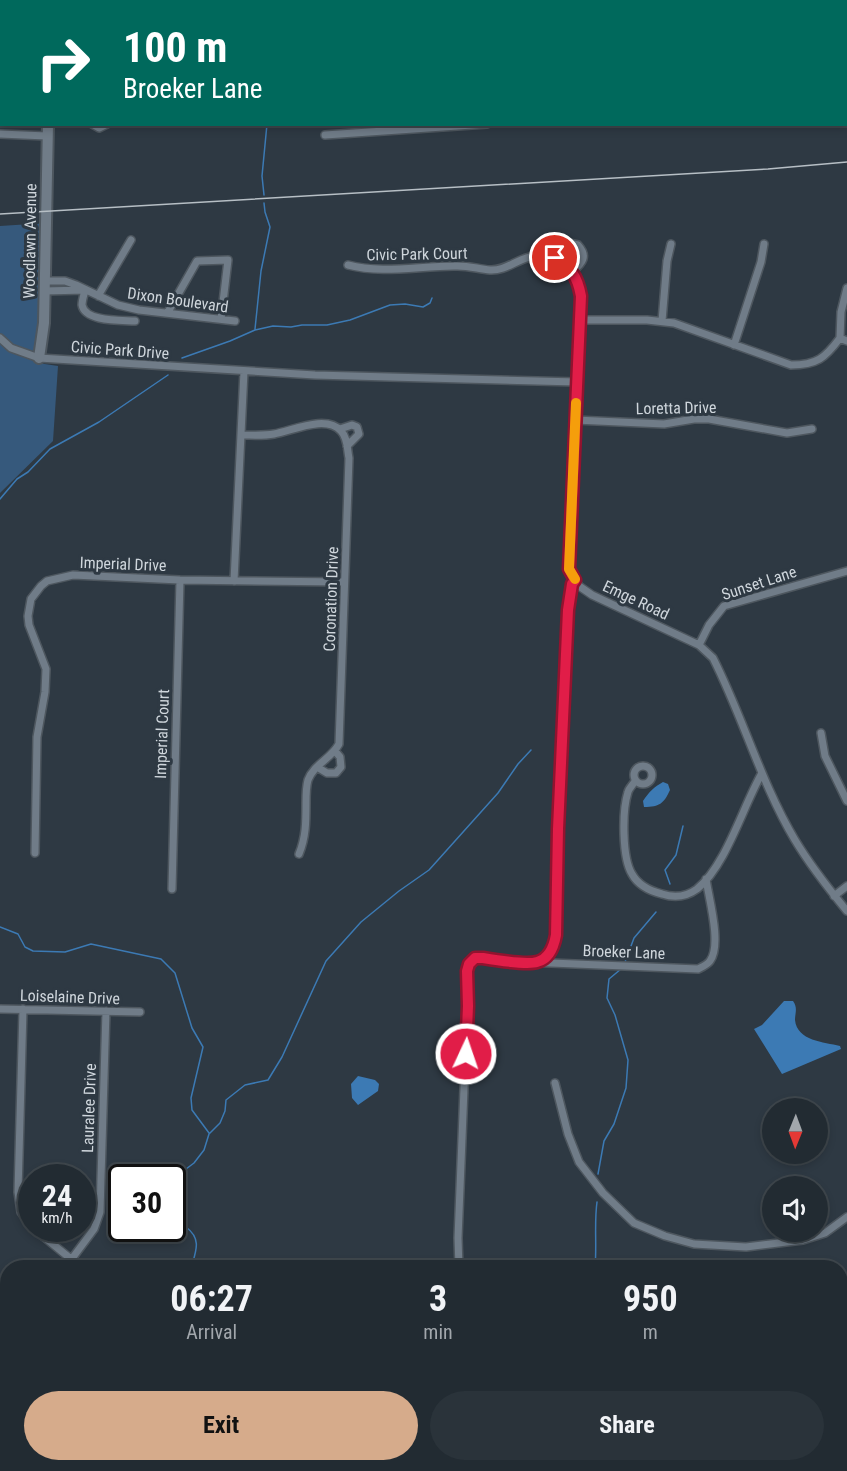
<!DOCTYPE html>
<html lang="en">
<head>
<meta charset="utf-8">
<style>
	body { margin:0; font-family:"Roboto Condensed",sans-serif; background:#2a333a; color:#f1f3f6; height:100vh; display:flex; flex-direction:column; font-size:22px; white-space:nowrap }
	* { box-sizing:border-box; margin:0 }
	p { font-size:20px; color:#a2a7ac }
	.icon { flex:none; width:33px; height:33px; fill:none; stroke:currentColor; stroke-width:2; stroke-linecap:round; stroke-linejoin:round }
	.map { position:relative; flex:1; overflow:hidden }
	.side { position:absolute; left:0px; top:1260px; width:848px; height:212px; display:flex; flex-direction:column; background:#222b32; border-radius:24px 24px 0 0; box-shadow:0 3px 9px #0003,0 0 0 2px #3f474d }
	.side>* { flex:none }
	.hud { position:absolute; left:0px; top:0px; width:848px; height:126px; box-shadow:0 3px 9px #0003,0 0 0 2px #3f474d; background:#00695c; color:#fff; overflow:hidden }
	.needle { width:39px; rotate:181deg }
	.tools { position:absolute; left:762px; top:1098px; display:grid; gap:12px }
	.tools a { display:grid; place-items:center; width:66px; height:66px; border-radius:50%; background:#222b32; box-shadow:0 3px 9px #0003,0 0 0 2px #3f474d; font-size:30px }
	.speed { position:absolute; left:18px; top:1164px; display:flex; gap:12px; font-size:30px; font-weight:700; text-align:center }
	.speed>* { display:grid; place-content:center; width:78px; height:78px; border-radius:50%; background:#222b32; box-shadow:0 3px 9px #0003,0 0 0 2px #3f474d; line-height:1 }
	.speed small { font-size:15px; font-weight:400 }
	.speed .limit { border:3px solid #111; border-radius:9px; background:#fff; color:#111 }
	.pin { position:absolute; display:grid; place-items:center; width:51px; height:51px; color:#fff; margin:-26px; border:3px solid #fff; border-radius:50%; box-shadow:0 2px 6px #0007 }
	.me { position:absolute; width:66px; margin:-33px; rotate:3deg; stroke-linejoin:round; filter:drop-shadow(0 0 4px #0008) }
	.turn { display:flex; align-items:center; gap:21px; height:126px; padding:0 24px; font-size:27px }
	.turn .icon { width:78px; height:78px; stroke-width:2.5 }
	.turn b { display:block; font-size:42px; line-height:51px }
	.eta { display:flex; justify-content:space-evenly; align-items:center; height:102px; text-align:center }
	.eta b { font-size:36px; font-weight:700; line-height:42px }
	.action { display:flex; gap:12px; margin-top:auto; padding:12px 24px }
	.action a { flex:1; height:69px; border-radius:36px; background:#d6ab8b; color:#111; font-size:24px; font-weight:700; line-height:69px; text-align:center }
	.action a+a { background:#2a333a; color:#f1f3f6 }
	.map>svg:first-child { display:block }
	.green { fill:#36597c }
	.water { fill:#3c7ab4 }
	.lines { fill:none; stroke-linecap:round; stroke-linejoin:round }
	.stream { stroke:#3c7ab4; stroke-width:1.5 }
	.river { stroke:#3c7ab4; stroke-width:10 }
	.street-casing { stroke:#4e575f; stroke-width:10 }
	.secondary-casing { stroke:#4e575f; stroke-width:14 }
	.street { stroke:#707c88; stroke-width:7 }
	.secondary { stroke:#707c88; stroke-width:10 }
	.rail { stroke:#b7bfc5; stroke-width:1.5 }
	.route-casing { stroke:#92132f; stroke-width:15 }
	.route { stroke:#e11d48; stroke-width:10 }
	.slow { stroke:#f59e0b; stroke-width:10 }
	.labels { text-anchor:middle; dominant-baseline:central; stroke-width:6; stroke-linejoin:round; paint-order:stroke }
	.street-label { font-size:16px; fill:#cfd6dc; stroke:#2e3943 }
</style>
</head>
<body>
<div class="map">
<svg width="847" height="1471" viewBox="0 0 847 1471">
	<rect width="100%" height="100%" fill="#2e3943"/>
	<!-- green -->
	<path class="green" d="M 46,223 L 38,363 L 58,366 L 53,441 L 0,493 L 0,226 Z"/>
	<!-- water -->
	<path class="water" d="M 663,782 L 668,784 L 670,790 C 664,803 660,807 644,807 L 643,801 C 649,792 654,787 663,782 Z
		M 784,1001 L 793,1001 C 798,1008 795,1013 795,1020 C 797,1041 824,1042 840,1046 L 841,1049 L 782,1074 L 754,1029 L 762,1025 Z
		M 358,1076 L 375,1080 L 379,1084 L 378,1091 L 358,1105 L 352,1098 L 351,1084 Z
		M 76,1464 L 138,1464 L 133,1471 L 77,1471 Z"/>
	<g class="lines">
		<!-- stream -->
		<path class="stream" d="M 262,0 L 262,2
			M 264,195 L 262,176 L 267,124
			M 255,329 L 261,271 L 270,227 L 265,212 L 264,203
			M 182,358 L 230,341 L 255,330 L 273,326 L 291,327 L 302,325 L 327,325 L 350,320 L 390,305 L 405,304 L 423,307 L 430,303 L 432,298
			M 0,499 L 17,479 L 28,472 L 50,449 L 99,422 L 168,375
			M 670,884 L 665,870 L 676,855 L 683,826
			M 0,927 L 18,934 L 25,947 L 33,951 L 65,952 L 91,944 L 161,959 L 175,973 L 192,1028 L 203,1047 L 191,1098 L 192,1110 L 209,1133
			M 625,962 L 634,938 L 656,912
			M 598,1174 L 604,1141 L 614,1124 L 626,1088 L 628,1060 L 615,1015 L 607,998 L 609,979 L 621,969
			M 172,1185 L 182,1172 L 194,1163 L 204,1150 L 209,1134 L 220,1123 L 225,1111 L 226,1100 L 245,1085 L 268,1080 L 282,1057 L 326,961 L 361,922 L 399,891 L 429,870 L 498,793 L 518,764 L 531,750
			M 172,1213 C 176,1221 180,1223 186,1227 C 202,1239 196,1251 191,1268
			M 595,1268 C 597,1245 594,1223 597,1202
			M 0,1408 L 8,1417
			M 24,1471 L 25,1464
			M 146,1471 L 151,1464"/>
		<!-- river -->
		<path class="river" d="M 840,1428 L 847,1427
			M 491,1471 L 499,1464"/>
		<!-- street casing -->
		<g class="street-casing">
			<path id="street" d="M 439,0 L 439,2
				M 90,2 L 90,0
				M 360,2 L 360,0
				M 523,2 L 526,0
				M 663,2 L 664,0
				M 758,2 L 759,0
				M 92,124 L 99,128 L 107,124
				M 0,134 L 47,136
				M 325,135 L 487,124
				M 555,258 L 569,243 L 578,245 C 588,256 583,263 572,272
				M 348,265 C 382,274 418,266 454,266 C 467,265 478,269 490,270 C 505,271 516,260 530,257 C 548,252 568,261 577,278 C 579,283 580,290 581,296 L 569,569 L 579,586 L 592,595 L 699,645 L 713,658 C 743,717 761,783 795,840 C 810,865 828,888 847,911
				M 45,281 L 65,281 L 76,285 L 118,305 L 139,310 L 235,321
				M 85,290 C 84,295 82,300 82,305 C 85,322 121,320 135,321
				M 44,291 L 85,290
				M 98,296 L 131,240
				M 168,312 L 197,261 L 228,260 L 221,319
				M 581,320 L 647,320 L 674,323 L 791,365 C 817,365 825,358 840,338 L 847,341
				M 662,321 L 667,261 L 671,244
				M 0,338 L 11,348 L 39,358 L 315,375 L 577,382
				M 840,338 L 841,312 L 847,288
				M 734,345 L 761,262 L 764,244
				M 575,420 L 664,424 L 694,419 L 709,419 L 787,433 L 812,429
				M 340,429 L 352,425 L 357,427 L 359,434 L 347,446
				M 241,435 C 252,435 263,436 274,434 C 292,431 326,414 341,431 C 348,438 347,449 349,458 L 339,744 C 331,759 314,764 308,780 C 306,787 306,795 306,803 C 306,822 306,837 299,854
				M 234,581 L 244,371
				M 699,645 L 709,625 L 724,606 L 847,571
				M 821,733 L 825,756 L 847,801
				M634 775a9 9 0 1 1 18 0a9 9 0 1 1-18 0Z
				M 317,767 L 327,773 L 336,773 L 341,767 L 340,757 L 335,751
				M 635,781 C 633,785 629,788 628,792 C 622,811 622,858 632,874 C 638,885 650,891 662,894 C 674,898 686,897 697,889 C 726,866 743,806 762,773
				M 35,853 L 37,737 L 45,692 L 46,669 L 29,625 L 28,616 L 31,599 L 41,586 L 47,581 L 73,575 L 180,580 L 344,582
				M 172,889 L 180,580
				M 834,896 L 847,886
				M 538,962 C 548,954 553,948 557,935 L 558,829 L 568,610 L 571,583 L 575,580
				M 0,1009 L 140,1012
				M 23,1009 L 18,1192 L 21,1212 L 32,1227
				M 555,1083 L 568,1134 L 579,1162 L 603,1193 L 634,1223 L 665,1236 L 694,1244 L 746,1247 L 803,1240 L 825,1233 L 847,1217
				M 33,1228 L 71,1259
				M 65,1268 L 94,1229 L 100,1212 L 106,1011
				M 459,1268 L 458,1238 L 469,964 L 475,959 L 504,961 L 698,969 C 702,967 707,965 710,961 C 722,945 709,899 706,879
				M 0,1305 L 8,1307"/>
		</g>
		<!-- secondary casing -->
		<g class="secondary-casing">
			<path id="secondary" d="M 33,0 L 34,2
				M 39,358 L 44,323 L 48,124"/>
		</g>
		<!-- street -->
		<use href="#street" class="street"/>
		<!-- secondary -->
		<use href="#secondary" class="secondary"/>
		<!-- rail -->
		<path class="rail" d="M 0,214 L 768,169 L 847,162"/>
	</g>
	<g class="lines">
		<!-- route casing -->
		<g class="route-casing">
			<path id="route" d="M 466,1054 L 468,1006 L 467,971 L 469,964 L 475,958 L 483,958 C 495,960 527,965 537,962 C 549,959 554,946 556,935 L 558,829 L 568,610 L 572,584 L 575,580 L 569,569 L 581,296 C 577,275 572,270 555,258"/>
		</g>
		<!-- route -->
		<use href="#route" class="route"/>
		<!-- slow -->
		<path class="slow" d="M 575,579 L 569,569 L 576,403"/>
	</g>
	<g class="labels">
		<!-- street labels -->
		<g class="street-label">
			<text transform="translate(30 241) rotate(-89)">Woodlawn Avenue</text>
			<text transform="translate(417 254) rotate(-1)">Civic Park Court</text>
			<text transform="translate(178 300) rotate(8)">Dixon Boulevard</text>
			<text transform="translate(120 350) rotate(4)">Civic Park Drive</text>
			<text transform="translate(676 408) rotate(-1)">Loretta Drive</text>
			<text transform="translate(123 564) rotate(2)">Imperial Drive</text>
			<text transform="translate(759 583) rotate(-18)">Sunset Lane</text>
			<text transform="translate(331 599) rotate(-88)">Coronation Drive</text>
			<text transform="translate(636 600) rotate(25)">Emge Road</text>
			<text transform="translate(162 734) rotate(-88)">Imperial Court</text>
			<text transform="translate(624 952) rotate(2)">Broeker Lane</text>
			<text transform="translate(70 997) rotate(2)">Loiselaine Drive</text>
			<text transform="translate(89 1108) rotate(-88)">Lauralee Drive</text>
		</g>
	</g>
</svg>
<div class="tools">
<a><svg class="needle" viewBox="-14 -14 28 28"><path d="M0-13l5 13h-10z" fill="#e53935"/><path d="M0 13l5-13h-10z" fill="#a2a7ac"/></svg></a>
<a><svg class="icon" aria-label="sound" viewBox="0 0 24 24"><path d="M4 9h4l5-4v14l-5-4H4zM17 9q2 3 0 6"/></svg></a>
</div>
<div class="speed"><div>24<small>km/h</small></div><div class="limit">30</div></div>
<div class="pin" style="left:555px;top:258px;background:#d93025"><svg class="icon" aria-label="arrive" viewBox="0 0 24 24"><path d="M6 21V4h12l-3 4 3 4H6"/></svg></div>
<svg class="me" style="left:466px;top:1054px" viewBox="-20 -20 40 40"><circle r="17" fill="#e11d48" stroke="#fff" stroke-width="3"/><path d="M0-11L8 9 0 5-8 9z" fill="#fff"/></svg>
<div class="hud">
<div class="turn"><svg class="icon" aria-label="right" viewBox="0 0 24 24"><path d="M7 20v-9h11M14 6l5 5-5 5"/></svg><div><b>100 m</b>Broeker Lane</div></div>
</div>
<section class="side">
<div class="eta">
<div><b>06:27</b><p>Arrival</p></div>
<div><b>3</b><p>min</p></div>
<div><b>950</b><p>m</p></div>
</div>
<div class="action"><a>Exit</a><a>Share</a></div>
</section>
</div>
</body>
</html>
